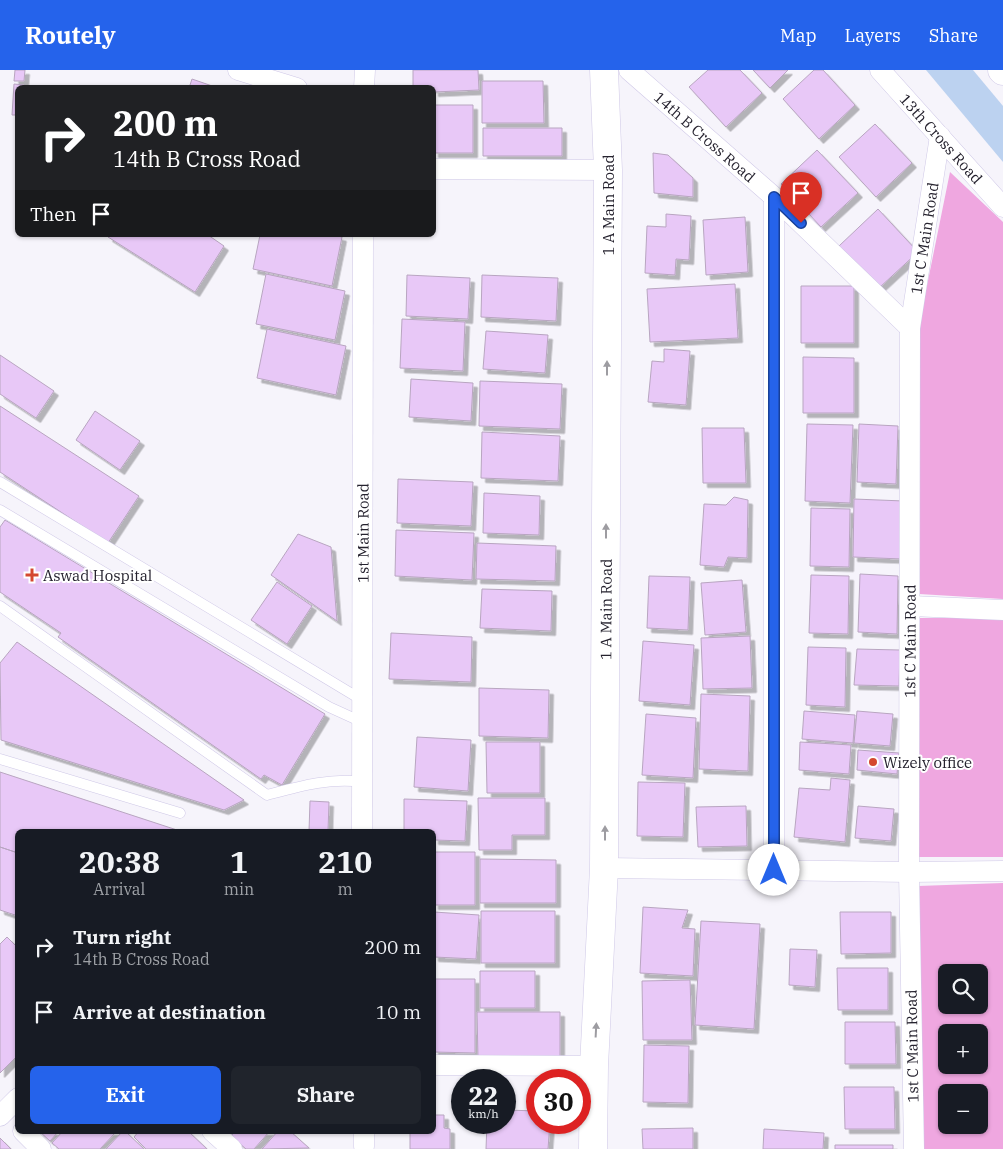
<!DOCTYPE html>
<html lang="en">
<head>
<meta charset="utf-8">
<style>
	body { margin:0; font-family:"IBM Plex Serif",serif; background:#20242c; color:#f1f3f6; height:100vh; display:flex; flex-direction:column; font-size:19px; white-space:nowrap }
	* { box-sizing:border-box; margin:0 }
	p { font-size:16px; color:#9ea1a6 }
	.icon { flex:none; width:28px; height:28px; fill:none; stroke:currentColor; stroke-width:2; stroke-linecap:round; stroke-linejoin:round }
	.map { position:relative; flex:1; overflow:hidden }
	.drawer { position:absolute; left:15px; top:759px; width:421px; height:305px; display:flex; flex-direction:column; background:#171b24; border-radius:8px; box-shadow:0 1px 4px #0004 }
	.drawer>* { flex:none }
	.top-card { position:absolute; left:15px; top:15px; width:421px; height:152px; border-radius:8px; box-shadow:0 1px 4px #0004; background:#202124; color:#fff; overflow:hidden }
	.fabs { position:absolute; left:938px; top:894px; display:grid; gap:10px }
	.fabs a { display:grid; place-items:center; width:50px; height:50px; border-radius:8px; background:#171b24; box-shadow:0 1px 4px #0004; font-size:25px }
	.speed { position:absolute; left:451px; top:999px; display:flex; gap:10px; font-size:25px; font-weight:700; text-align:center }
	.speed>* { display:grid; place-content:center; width:65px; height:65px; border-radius:50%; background:#171b24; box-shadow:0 1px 4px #0004; line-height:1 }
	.speed small { font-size:12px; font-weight:400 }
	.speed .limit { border:8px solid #d22; background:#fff; color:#111 }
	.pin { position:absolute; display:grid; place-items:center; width:42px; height:42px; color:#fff; margin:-51px -21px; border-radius:50% 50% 50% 0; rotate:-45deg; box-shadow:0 0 5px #0007 }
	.pin .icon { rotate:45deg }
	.me { position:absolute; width:55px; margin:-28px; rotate:0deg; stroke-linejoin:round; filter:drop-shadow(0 0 4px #0008) }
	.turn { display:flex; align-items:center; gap:18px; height:105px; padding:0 15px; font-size:22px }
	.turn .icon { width:65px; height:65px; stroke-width:2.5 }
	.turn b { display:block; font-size:35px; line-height:42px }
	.then { display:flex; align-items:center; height:48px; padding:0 15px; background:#0003; gap:10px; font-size:19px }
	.eta { display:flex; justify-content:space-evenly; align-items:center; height:85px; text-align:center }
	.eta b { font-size:30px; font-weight:700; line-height:35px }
	.action { display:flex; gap:10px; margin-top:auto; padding:10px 15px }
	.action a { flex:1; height:58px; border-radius:8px; background:#2563eb; color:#fff; font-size:20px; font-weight:700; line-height:58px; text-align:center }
	.action a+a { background:#20242c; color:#f1f3f6 }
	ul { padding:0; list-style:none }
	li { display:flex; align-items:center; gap:15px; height:65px; padding:0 15px }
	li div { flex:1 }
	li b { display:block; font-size:19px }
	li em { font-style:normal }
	header { display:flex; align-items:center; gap:30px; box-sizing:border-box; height:70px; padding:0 25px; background:#2563eb; color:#fff }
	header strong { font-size:24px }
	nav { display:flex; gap:28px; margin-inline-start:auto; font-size:18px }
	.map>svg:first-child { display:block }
	.green { fill:#efa7e0; fill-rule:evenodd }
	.water { fill:#bcd2f0 }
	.building { fill:#e8c8f7; stroke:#b8a5c0; filter:url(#shadow) }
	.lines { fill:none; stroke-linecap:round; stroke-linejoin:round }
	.lane-casing { stroke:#cfc8e7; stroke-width:11 }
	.street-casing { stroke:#cfc8e7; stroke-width:21 }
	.secondary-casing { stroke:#cfc8e7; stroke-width:29 }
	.lane { stroke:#fff; stroke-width:10 }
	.street { stroke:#fff; stroke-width:20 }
	.secondary { stroke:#fff; stroke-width:28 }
	.oneway { fill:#9d9ca1 }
	.route-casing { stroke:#184099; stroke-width:12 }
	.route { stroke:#2563eb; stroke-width:9 }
	.poi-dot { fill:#d4482f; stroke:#fff; stroke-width:2 }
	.labels { text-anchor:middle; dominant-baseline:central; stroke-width:4; stroke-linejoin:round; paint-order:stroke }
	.street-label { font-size:15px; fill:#25222e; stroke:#fff }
	.poi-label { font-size:15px; fill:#25222e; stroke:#fff; text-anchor:start }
</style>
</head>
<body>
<header>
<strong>Routely</strong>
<nav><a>Map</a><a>Layers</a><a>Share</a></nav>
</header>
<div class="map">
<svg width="1003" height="1079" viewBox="0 0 1003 1079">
	<defs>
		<filter id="shadow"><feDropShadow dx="4.5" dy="4.5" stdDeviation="0" flood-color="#0004"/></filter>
	</defs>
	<rect width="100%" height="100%" fill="#f6f4fb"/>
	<!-- green -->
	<path class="green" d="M 950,102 L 1003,152 L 1003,529 L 919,524 L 918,260 Z
		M 917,548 L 1003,548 L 1003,787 L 918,787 Z
		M 1003,813 L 1003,1079 L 924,1079 L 918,816 ZM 946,902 L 979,902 L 979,935 L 946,935 ZM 946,962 L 979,962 L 979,995 L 946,995 ZM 946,1022 L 979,1022 L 979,1055 L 946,1055 Z"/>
	<!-- water -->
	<path class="water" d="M 926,0 L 973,0 L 1003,36 L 1003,92 Z"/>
	<!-- building -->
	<path class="building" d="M 15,0 L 25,0 L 24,11 L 14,11 Z
		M 413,0 L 478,0 L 479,20 L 434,22 L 434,18 L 413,18 Z
		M 708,0 L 740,0 L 762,23 L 726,57 L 689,17 Z
		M 753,0 L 788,0 L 770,18 Z
		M 814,0 L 823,0 L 855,35 L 819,69 L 783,29 Z
		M 192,9 L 218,18 L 189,18 Z
		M 482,11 L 543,11 L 544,53 L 482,53 Z
		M 14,14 L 24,15 L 23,18 L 18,18 L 18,45 L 12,45 Z
		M 434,35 L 473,35 L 473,83 L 434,83 Z
		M 875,54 L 912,93 L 876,127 L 839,87 Z
		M 483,58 L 562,58 L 562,86 L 483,86 Z
		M 817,80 L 858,123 L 821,157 L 781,114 Z
		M 653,83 L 668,85 L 693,108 L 693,127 L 654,123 Z
		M 878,139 L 918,182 L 879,218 L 839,176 Z
		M 666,144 L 691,146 L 689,190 L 676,189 L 675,205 L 645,203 L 647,156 L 666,157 Z
		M 745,147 L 748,202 L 706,205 L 703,150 Z
		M 109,165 L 208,165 L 224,176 L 195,222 L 108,167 Z
		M 260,165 L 335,165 L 342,167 L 332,216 L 253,199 Z
		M 266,204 L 345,221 L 335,270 L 256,254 Z
		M 407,205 L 470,208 L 468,249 L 406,246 Z
		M 482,205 L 558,208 L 556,251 L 481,247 Z
		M 735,214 L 738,268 L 650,272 L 647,219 Z
		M 801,216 L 854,216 L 854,273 L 801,273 Z
		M 402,249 L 465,252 L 463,301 L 400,298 Z
		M 267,259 L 346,276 L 336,325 L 257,308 Z
		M 486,261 L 548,265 L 545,303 L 483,299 Z
		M 664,279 L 690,281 L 686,335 L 648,332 L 652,291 L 664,292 Z
		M 0,285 L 54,321 L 36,348 L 0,324 Z
		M 803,287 L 854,288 L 854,343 L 803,343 Z
		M 411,309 L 473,313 L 471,351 L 409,347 Z
		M 480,311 L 562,314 L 560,359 L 479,356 Z
		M 0,336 L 139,426 L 108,473 L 0,402 Z
		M 95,341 L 140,371 L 120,400 L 76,370 Z
		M 807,354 L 853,355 L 850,433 L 805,431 Z
		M 859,354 L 898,356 L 896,414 L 857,412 Z
		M 702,358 L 744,358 L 746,413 L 703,413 Z
		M 482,362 L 560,366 L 558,411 L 481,408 Z
		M 398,409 L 473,412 L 471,456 L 397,453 Z
		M 484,423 L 540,426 L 539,465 L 483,463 Z
		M 734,427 L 748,430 L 747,488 L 728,487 L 724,497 L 700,495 L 704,434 L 726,435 Z
		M 854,429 L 904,431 L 902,489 L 853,487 Z
		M 811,438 L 850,439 L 849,497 L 810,496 Z
		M 5,450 L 325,644 L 282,715 L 264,705 L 261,709 L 58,567 L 61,563 L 0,522 L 0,457 Z
		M 396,460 L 474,463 L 472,510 L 395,506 Z
		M 298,464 L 331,477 L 337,551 L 271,505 Z
		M 477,473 L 556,476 L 555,511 L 476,509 Z
		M 860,504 L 898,506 L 897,564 L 858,562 Z
		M 811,505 L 849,506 L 848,564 L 809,563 Z
		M 649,506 L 690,507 L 688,560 L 647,558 Z
		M 742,510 L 746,562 L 705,565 L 701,513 Z
		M 277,512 L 312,536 L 287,574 L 251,550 Z
		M 482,519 L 552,521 L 551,561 L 480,558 Z
		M 391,563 L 472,567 L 471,612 L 389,609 Z
		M 750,566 L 752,618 L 703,619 L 701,568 Z
		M 643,571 L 694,575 L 690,635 L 639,631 Z
		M 17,572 L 244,730 L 224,740 L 1,670 L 0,593 Z
		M 808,577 L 846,578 L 845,637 L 806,635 Z
		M 857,579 L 900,580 L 899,616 L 854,615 Z
		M 479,618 L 549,620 L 548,668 L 479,666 Z
		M 701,624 L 750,626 L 748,701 L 699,699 Z
		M 804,641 L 855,645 L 853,673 L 802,669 Z
		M 857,641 L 893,644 L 890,676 L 854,673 Z
		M 646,644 L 696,648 L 693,708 L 642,705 Z
		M 417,667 L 471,670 L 468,721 L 414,717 Z
		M 486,672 L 540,672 L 540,723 L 487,723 Z
		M 800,672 L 851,675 L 849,704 L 799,700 Z
		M 858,680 L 899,683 L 897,704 L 857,700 Z
		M 0,702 L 177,760 L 176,761 L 18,761 L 18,783 L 0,777 Z
		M 831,708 L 850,710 L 845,772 L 794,767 L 799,718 L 830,720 Z
		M 638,712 L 685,713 L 683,767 L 637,766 Z
		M 478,728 L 545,728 L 545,765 L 512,765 L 512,780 L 479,780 Z
		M 404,729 L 467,731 L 465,771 L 434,770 L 434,761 L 404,761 Z
		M 310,731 L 329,732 L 328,761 L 309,761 Z
		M 746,736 L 747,776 L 698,777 L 696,737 Z
		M 858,736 L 894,739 L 891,771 L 855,768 Z
		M 0,777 L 18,783 L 18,846 L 0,840 Z
		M 434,782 L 475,782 L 475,835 L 434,835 Z
		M 480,789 L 556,790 L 556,833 L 480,833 Z
		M 643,837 L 688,840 L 682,858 L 695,859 L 693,906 L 640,903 Z
		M 481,841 L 555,841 L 555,893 L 481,893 Z
		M 434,842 L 479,845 L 476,889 L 434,887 Z
		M 840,842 L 891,842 L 891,883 L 841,884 Z
		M 701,851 L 760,854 L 754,959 L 695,955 Z
		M 7,867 L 18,878 L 18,985 L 0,1003 L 0,874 Z
		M 790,879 L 817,880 L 815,917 L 789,915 Z
		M 837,898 L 888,898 L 888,940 L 838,940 Z
		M 480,901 L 535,901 L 535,938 L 480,938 Z
		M 434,909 L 475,909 L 475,983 L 434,982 Z
		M 690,910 L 692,970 L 643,970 L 642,911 Z
		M 477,942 L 560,942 L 560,989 L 478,989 Z
		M 845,952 L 895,952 L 896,994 L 845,994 Z
		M 644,975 L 689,976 L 688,1033 L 643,1032 Z
		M 844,1017 L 894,1017 L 895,1059 L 845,1059 Z
		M 505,1040 L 538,1041 L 538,1052 L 550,1052 L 548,1079 L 486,1079 L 487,1052 L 505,1052 Z
		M 434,1045 L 444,1045 L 444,1058 L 450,1059 L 450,1079 L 410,1079 L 410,1061 L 434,1061 Z
		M 693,1058 L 693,1079 L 643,1079 L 642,1059 Z
		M 764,1059 L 824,1063 L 823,1079 L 763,1079 Z
		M 39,1061 L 59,1061 L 50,1071 Z
		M 63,1061 L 117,1061 L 100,1079 L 59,1079 L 52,1073 Z
		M 123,1061 L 125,1061 L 144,1079 L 106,1079 Z
		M 139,1061 L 188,1061 L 207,1079 L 146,1079 L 134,1067 Z
		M 235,1061 L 270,1061 L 254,1079 L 246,1079 L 231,1066 Z
		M 278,1061 L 290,1061 L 309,1078 L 262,1079 Z
		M 0,1068 L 11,1079 L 0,1079 Z
		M 835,1075 L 893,1075 L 893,1079 L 835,1079 Z"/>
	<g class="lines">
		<!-- lane casing -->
		<g class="lane-casing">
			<path id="lane" d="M 0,412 L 362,630
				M 0,440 L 329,637 L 362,652
				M 0,536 L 267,725 C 297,717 331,707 362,712
				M 0,689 L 180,743"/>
		</g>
		<!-- street casing -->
		<g class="street-casing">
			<g id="street">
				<path d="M 238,0 L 297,18"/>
				<path id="s1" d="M 629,0 L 774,127 L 910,258"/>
				<path id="s2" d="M 880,0 L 1003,137"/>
				<path d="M 364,18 L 365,0"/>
				<path d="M 434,99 L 608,100"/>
				<path d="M 774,127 L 774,800"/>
				<path d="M 911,536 L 1003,540"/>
				<path id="s3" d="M 362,761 L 363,165"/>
				<path d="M 604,798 L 909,802 L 1003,801"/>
				<path d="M 434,995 L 594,996"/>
				<path d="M 0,1046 L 18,1028"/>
				<path d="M 23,1061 L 41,1079"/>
				<path d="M 212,1061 L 232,1079"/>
				<path d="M 364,1061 L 364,1076"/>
				<path id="s4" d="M 914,1079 L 909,802 L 910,258 L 940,66"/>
			</g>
		</g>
		<!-- secondary casing -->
		<g class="secondary-casing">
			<g id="secondary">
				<path d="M 1002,0 L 1003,1"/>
				<path id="s5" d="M 593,1079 L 594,996 L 604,798 L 608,100 L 604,0"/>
			</g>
		</g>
		<!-- lane -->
		<use href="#lane" class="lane"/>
		<!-- street -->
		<use href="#street" class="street"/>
		<!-- secondary -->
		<use href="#secondary" class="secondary"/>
	</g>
	<!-- one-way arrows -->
	<defs><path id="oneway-solid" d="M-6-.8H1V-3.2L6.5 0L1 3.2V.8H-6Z" transform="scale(1.25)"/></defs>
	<g class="oneway">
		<use href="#oneway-solid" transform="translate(607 298) rotate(-90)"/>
		<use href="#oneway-solid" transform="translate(606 461) rotate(-90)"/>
		<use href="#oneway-solid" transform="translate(605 763) rotate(-90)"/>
		<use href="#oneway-solid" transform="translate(596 960) rotate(-87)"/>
	</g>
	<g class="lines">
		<!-- route casing -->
		<g class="route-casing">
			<path id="route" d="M 774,800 L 774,127 L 801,153"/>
		</g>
		<!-- route -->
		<use href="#route" class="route"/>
	</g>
	<!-- markers -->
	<g class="poi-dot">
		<path d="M29.5 497.5h5v5h5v5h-5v5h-5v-5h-5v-5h5z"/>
		<circle cx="873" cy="692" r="5"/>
	</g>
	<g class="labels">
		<!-- street labels -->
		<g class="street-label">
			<text stroke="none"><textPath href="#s1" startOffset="101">14th B Cross Road</textPath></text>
			<text stroke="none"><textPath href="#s2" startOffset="92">13th Cross Road</textPath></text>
			<text transform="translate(608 135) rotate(-90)">1 A Main Road</text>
			<text stroke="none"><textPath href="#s4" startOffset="912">1st C Main Road</textPath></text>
			<text stroke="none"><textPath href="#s3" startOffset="298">1st Main Road</textPath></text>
			<text stroke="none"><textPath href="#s5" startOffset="540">1 A Main Road</textPath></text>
			<text stroke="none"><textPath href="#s4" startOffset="508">1st C Main Road</textPath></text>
			<text transform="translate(912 976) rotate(-91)">1st C Main Road</text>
		</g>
		<!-- poi labels -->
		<g class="poi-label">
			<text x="43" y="505">Aswad Hospital</text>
			<text x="883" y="692">Wizely office</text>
		</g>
	</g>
</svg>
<div class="fabs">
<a><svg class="icon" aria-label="search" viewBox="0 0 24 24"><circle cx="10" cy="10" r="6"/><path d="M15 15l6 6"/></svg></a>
<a>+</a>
<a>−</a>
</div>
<div class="speed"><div>22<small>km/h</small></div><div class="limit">30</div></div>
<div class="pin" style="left:801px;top:153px;background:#d93025"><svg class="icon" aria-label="arrive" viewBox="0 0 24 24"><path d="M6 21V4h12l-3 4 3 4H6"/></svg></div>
<svg class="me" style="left:774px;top:800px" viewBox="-20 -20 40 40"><circle r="19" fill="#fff"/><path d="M0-13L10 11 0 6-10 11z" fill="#2563eb"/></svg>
<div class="top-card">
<div class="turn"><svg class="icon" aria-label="right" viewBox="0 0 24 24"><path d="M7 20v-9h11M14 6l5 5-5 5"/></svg><div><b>200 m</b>14th B Cross Road</div></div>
<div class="then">Then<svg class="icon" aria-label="arrive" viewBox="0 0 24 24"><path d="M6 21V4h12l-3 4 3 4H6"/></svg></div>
</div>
<section class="drawer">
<div class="eta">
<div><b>20:38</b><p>Arrival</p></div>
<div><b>1</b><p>min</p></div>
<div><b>210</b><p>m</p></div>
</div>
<ul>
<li><svg class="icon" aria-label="right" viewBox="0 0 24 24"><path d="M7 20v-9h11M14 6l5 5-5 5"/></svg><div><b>Turn right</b><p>14th B Cross Road</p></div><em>200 m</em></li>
<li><svg class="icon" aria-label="arrive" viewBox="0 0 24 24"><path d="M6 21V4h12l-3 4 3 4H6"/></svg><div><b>Arrive at destination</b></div><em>10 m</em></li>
</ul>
<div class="action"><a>Exit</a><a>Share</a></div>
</section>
</div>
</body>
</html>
